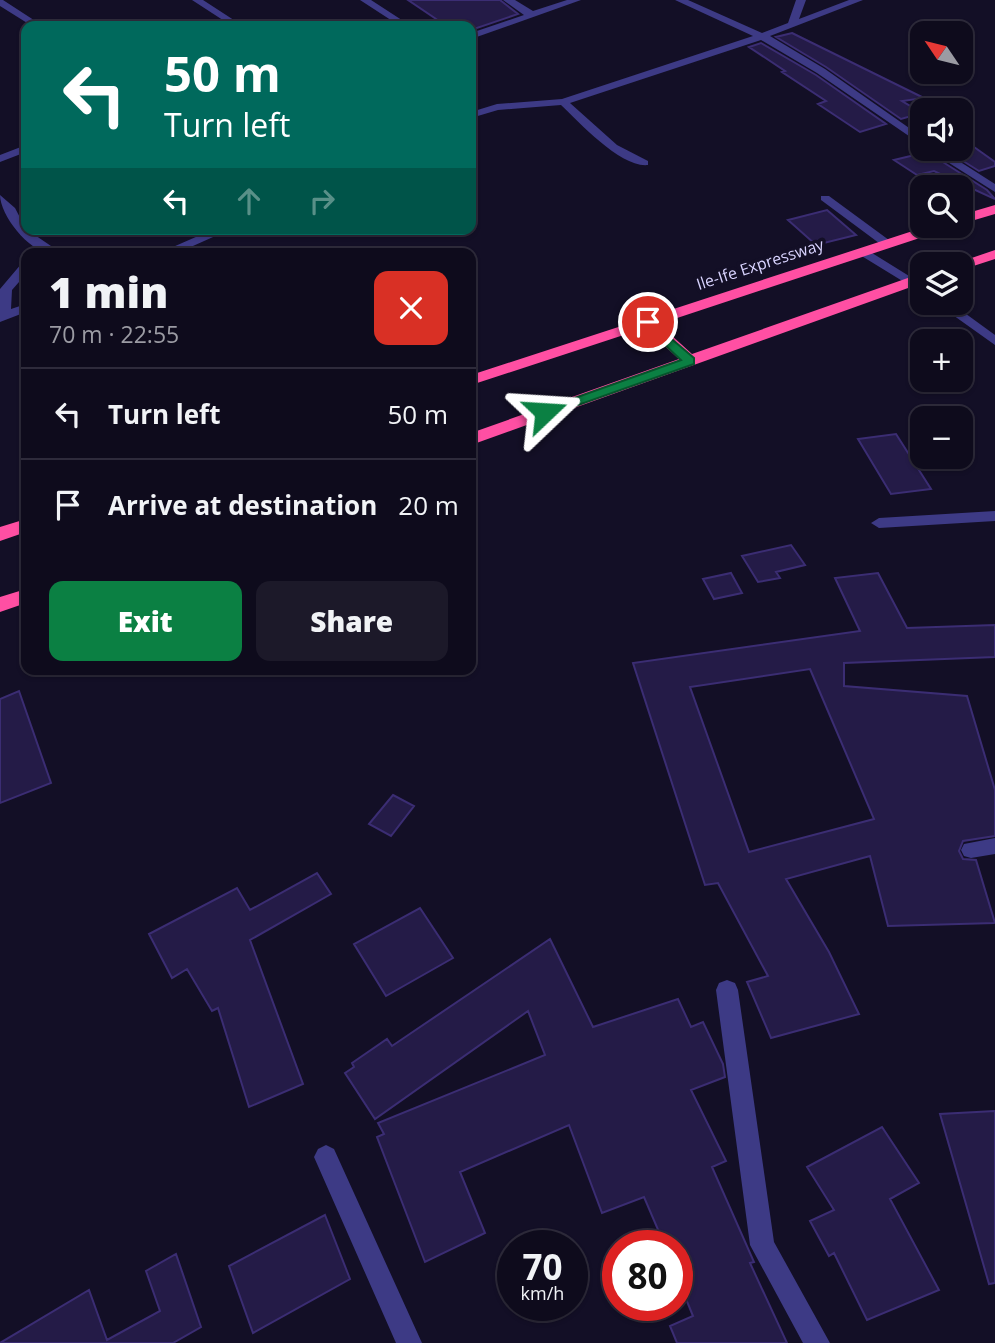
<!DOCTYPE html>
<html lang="en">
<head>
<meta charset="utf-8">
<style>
	body { margin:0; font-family:"Open Sans",sans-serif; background:#1c1929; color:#f1f3f6; height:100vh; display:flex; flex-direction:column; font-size:26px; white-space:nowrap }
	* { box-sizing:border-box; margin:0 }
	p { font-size:23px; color:#9b9ba3 }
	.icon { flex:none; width:38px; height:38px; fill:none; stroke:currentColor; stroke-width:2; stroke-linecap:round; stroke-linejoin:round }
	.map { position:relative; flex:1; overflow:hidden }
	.panel { position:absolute; left:21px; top:248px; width:455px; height:427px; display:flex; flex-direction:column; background:#0e0b1c; border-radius:14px; box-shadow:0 2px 5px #0004,0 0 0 2px #2e2b3b }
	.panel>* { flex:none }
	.banner { position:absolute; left:21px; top:21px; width:455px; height:214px; border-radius:14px; box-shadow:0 2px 5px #0004,0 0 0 2px #2e2b3b; background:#00695c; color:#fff; overflow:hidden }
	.needle { width:46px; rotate:305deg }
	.fabs { position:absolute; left:910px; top:21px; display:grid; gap:14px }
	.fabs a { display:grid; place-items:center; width:63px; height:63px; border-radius:14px; background:#0e0b1c; box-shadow:0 2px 5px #0004,0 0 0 2px #2e2b3b; font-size:35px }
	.speed { position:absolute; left:497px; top:1230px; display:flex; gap:14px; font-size:35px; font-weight:700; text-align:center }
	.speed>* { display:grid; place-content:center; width:91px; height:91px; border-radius:50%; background:#0e0b1c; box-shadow:0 2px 5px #0004,0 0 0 2px #2e2b3b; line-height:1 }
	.speed small { font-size:18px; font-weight:400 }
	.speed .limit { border:10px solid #d22; background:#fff; color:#111 }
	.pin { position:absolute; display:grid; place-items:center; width:60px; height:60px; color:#fff; margin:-30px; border:4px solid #fff; border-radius:50%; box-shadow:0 2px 7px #0007 }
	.me { position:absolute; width:77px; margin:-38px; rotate:70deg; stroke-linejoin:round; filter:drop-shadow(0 0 5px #0008) }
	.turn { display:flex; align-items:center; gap:24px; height:147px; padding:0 28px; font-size:32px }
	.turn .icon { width:91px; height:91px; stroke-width:2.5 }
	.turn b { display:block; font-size:49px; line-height:60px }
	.lanes { display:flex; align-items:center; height:66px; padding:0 28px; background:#0003; justify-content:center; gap:35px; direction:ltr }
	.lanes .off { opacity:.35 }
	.round { display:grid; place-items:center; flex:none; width:74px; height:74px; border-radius:14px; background:#1c1929 }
	.overview { display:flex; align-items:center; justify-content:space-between; height:119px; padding:0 28px }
	h1 { font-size:42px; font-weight:800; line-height:52px }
	.action { display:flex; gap:14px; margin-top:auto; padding:14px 28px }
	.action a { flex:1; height:80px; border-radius:14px; background:#0b8043; color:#fff; font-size:28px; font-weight:800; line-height:80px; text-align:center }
	.action a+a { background:#1c1929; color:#f1f3f6 }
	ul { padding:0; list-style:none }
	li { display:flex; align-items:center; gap:21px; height:91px; padding:0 28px; border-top:2px solid #2e2b3b }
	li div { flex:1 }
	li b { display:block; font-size:26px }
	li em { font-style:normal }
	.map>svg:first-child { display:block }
	.building { fill:#241b47; stroke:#3b2d73; stroke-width:2; fill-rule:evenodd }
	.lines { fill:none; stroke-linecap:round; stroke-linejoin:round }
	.street { fill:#3d3a85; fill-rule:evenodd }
	.highway { fill:#ff4fa3; fill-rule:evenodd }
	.route { fill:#0b8043; stroke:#07532c; stroke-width:2 }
	.labels { text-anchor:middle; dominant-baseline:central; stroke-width:7; stroke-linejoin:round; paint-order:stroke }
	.far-street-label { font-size:16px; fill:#d9d4ff; stroke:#130f26 }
</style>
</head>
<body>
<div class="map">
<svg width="995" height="1343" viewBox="0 0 995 1343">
	<rect width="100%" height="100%" fill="#130f26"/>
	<!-- building -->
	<path class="building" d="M 408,0 L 500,0 L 518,14 L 474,29 L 458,22 L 445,25 Z
		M 792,33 L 924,98 L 902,101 L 922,113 L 901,119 L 826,67 L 776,37 Z
		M 761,43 L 816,75 L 886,124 L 860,132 L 818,104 L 826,101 L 782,72 L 785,71 L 749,47 Z
		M 967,142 L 995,162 L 995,166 L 979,171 L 944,149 L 961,149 L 961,144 Z
		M 927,152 L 987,190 L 995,199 L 934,171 L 917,175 L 894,160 Z
		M 827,210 L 856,235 L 816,245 L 788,220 Z
		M 896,434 L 931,489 L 891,494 L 858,439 Z
		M 791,545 L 805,565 L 776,572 L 780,578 L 758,582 L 742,556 Z
		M 731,573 L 742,593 L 714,599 L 703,579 Z
		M 878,573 L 907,628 L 995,625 L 995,657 L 844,663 L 844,686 L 967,696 L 995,790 L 995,836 L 963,841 L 959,851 L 963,859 L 976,860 L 995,923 L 888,926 L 870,856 L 786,879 L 829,952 L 859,1014 L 771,1038 L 747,982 L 768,976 L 718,883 L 705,885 L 633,663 L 860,631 L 835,578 ZM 810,669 L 874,819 L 749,852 L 690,687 Z
		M 19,691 L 51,783 L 0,803 L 0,699 Z
		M 393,795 L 414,806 L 391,836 L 369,824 Z
		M 317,873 L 331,894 L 250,940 L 303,1084 L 249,1107 L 218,1008 L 212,1011 L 187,969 L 172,978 L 149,934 L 237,888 L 250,910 Z
		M 420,908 L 453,958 L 386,996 L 354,944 Z
		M 550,939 L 593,1027 L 678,999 L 691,1027 L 703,1022 L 723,1064 L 725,1077 L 691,1090 L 726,1161 L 712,1167 L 754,1262 L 750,1263 L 787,1343 L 677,1343 L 670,1326 L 693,1316 L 677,1277 L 677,1246 L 665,1246 L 644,1197 L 602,1213 L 569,1125 L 460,1172 L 485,1233 L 425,1262 L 377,1137 L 384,1134 L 378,1123 L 545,1055 L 528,1011 L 375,1119 L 345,1073 L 354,1067 L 352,1063 L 387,1039 L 392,1046 Z
		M 995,1111 L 995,1283 L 989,1284 L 940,1114 Z
		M 882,1127 L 919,1183 L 890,1199 L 939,1290 L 867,1320 L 834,1253 L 829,1256 L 810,1221 L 834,1210 L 807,1167 Z
		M 325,1215 L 350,1279 L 253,1333 L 229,1266 Z
		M 176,1254 L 201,1327 L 173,1343 L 0,1343 L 89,1290 L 107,1340 L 160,1311 L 146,1271 Z"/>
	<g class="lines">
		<!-- street -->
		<path class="street" d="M 0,0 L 3,0 L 43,26 L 32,26 L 0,6 Z
			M 192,0 L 203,0 L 243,26 L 232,26 Z
			M 360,0 L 371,0 L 411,26 L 400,26 Z
			M 503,0 L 515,0 L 533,11 L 567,0 L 581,0 L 471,39 L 471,33 L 524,15 Z
			M 675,0 L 688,0 L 762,33 L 788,23 L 796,0 L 806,0 L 799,19 L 849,0 L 863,0 L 770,36 L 825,69 L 922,137 L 922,145 L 817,73 L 761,40 L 570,103 L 617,145 L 648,161 L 648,165 C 621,168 580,123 561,105 L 498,110 L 471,118 L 471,112 L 497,104 L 562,99 L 753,36 Z
			M 26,145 L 26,152 L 0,162 L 0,155 Z
			M 927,149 L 940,149 L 995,184 L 995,192 Z
			M 0,195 L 15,208 L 26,229 L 51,246 L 51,252 C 30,254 0,215 0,195 Z
			M 821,196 L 829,196 L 893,243 L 883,246 L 821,200 Z
			M 214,229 L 231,229 L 175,254 L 157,254 Z
			M 864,248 L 922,284 L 922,293 L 860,255 L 858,252 Z
			M 26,262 L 26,274 L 12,290 L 11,309 L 26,304 L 26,312 L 0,322 L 0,289 L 22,263 Z
			M 936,303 L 951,303 L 995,335 L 995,345 Z
			M 995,511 L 995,521 L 879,528 L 871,523 L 879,518 Z
			M 995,838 L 995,854 L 971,858 L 964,856 L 961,850 L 964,844 Z
			M 727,980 L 735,983 L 738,990 L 774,1242 L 830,1343 L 803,1343 L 750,1245 L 716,990 L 719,983 Z
			M 326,1145 L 334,1149 L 422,1343 L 396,1343 L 314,1157 L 318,1149 Z"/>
		<!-- highway -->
		<path class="highway" d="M 995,205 L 995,214 L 961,224 L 961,215 Z
			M 928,226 L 949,226 L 947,229 L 659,324 L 692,354 L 922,273 L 922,283 L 471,445 L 471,433 L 679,359 L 645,328 L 471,385 L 471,375 Z
			M 995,250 L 995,259 L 961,270 L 961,264 L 954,264 Z
			M 26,519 L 26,532 L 0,541 L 0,527 Z
			M 26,589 L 26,603 L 0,612 L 0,597 Z"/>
	</g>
	<!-- route -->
	<path class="route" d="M 648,319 L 694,358 L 694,364 L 550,415 L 541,415 L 541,410 L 681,360 L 644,325 L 642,322 Z"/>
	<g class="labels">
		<!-- far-street labels -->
		<g class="far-street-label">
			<text transform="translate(760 264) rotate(-18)">Ile-Ife Expressway</text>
		</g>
	</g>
</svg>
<div class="fabs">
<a><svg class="needle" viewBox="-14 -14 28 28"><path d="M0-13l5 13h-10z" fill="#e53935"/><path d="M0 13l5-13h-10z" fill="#9b9ba3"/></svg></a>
<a><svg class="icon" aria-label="sound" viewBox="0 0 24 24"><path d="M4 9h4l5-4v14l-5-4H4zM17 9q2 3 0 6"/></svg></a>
<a><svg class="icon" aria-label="search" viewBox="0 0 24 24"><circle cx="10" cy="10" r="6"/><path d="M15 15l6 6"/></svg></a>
<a><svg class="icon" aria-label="layers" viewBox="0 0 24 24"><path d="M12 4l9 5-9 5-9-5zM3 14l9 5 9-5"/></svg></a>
<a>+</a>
<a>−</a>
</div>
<div class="speed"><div>70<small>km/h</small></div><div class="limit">80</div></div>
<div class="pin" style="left:648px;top:322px;background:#d93025"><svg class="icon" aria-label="arrive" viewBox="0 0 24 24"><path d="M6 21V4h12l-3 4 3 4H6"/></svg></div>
<svg class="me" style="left:545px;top:412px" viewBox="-20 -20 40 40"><path d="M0-17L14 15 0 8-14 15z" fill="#0b8043" stroke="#fff" stroke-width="4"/></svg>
<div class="banner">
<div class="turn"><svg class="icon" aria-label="left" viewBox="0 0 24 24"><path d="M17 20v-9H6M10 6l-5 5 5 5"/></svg><div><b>50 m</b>Turn left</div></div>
<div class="lanes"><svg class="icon" aria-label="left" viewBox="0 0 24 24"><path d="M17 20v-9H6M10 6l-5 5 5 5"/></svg><svg class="icon off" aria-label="ahead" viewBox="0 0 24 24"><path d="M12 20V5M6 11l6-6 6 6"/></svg><svg class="icon off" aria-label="right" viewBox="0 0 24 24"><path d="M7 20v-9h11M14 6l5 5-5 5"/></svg></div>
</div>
<section class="panel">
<div class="overview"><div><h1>1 min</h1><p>70 m · 22:55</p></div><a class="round" style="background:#d93025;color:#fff"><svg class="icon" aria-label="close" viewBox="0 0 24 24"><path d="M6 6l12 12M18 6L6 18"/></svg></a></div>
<ul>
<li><svg class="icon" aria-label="left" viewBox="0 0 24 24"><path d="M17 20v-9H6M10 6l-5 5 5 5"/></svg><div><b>Turn left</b></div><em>50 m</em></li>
<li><svg class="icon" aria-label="arrive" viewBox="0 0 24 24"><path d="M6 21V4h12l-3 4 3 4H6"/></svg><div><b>Arrive at destination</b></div><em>20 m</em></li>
</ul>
<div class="action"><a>Exit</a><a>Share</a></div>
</section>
</div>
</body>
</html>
